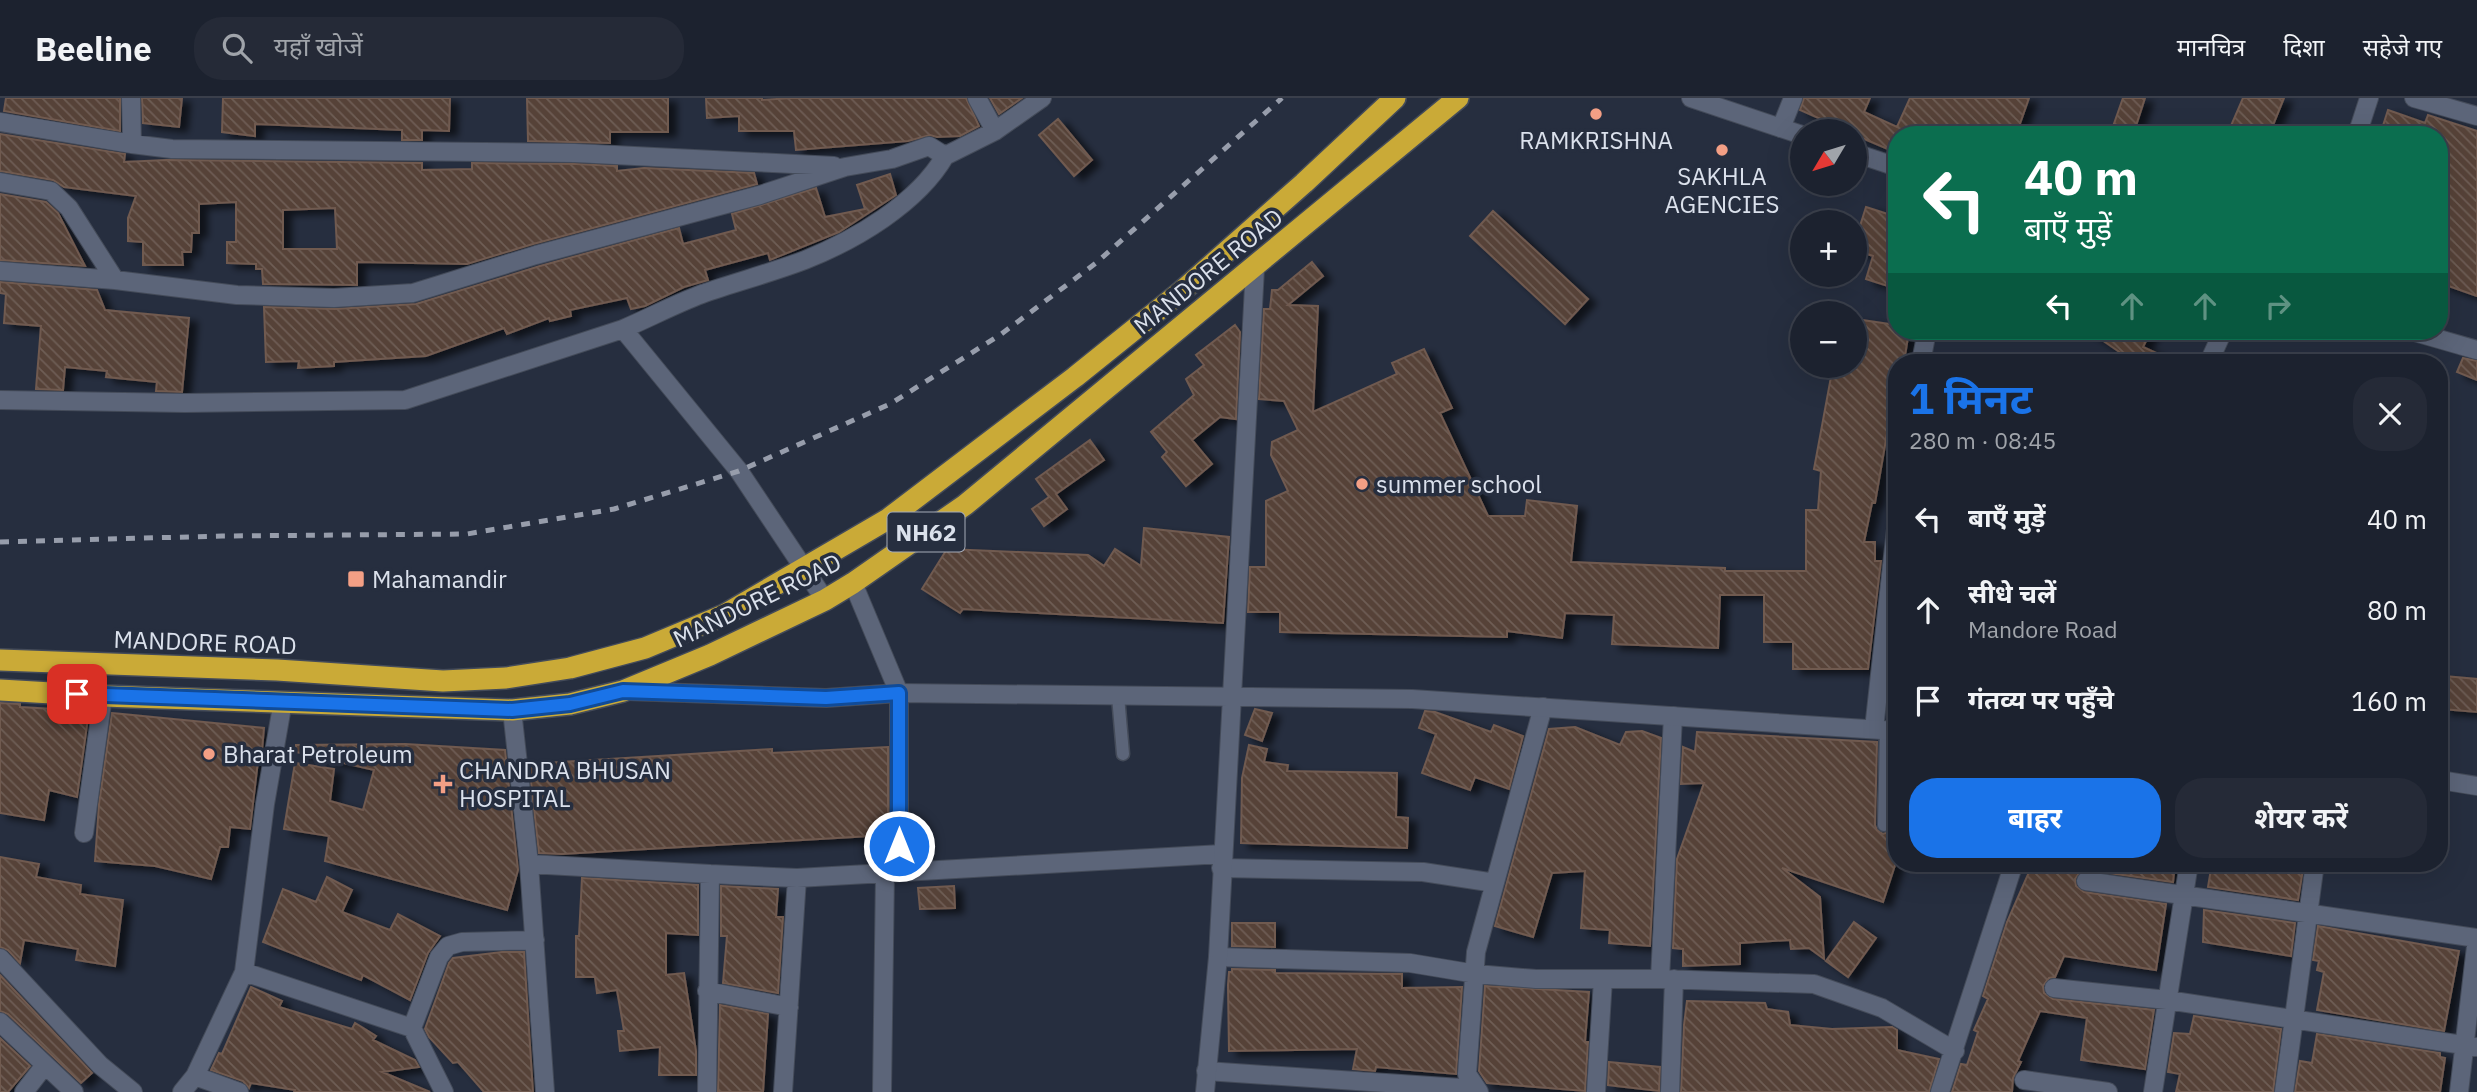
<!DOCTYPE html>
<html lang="hi">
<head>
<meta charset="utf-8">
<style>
	body { margin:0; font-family:"IBM Plex Sans","Noto Sans Devanagari",sans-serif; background:#252a37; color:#f1f3f6; height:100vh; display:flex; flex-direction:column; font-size:26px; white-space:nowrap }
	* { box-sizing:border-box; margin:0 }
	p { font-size:23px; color:#a0a4aa }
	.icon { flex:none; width:38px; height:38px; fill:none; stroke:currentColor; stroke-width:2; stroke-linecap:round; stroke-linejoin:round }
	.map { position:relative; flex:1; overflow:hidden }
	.drawer { position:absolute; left:1888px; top:256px; width:560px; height:518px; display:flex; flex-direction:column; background:#1c222f; border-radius:28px; box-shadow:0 7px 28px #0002,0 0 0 2px #3a3f4b }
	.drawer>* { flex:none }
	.banner { position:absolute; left:1888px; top:28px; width:560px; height:214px; border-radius:28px; box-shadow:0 7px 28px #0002,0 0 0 2px #3a3f4b; background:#0b6e4f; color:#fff; overflow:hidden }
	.needle { width:46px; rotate:232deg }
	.controls { position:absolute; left:1790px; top:21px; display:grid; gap:14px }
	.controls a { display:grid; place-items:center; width:77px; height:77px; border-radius:50%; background:#1c222f; box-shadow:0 7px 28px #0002,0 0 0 2px #3a3f4b; font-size:35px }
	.pin { position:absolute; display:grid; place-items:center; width:60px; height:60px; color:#fff; margin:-30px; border-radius:14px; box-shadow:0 4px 10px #0006 }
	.me { position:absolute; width:77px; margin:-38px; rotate:0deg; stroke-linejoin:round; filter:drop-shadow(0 0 5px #0008) }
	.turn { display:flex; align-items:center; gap:24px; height:147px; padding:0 21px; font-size:32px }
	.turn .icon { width:91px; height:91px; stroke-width:2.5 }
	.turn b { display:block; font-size:49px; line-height:60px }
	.lanes { display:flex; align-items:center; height:66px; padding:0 21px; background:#0003; justify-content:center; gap:35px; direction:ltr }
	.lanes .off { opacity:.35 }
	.round { display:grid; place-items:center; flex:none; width:74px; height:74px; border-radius:28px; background:#252a37 }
	.headline { display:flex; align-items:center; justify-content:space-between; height:119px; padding:0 21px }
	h1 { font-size:42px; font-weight:700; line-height:52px; color:#1a73e8 }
	.primary-button { display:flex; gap:14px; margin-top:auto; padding:14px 21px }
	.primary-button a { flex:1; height:80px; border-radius:28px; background:#1a73e8; color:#fff; font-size:28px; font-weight:700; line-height:80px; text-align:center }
	.primary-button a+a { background:#252a37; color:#f1f3f6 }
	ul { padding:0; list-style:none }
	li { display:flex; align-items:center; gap:21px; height:91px; padding:0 21px }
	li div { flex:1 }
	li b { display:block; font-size:26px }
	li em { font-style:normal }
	header { display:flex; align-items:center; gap:42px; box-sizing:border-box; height:98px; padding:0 35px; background:#1c222f; border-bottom:2px solid #3a3f4b }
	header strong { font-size:33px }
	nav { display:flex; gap:38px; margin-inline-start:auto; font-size:24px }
	.search { width:490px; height:63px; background:#252a37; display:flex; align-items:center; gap:18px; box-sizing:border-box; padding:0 24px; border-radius:28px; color:#a0a4aa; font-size:26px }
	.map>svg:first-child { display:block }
	.building { fill:url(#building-back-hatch); stroke:#705a50; stroke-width:2; fill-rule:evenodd; filter:url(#shadow) }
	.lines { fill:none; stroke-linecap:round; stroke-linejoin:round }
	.lane-casing { stroke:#444b59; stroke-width:15 }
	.street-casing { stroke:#444b59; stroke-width:20 }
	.secondary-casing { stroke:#444b59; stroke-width:20 }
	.highway-casing { stroke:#444b59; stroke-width:24 }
	.lane { stroke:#5c6579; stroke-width:12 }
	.street { stroke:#5c6579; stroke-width:18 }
	.secondary { stroke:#5c6579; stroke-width:18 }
	.highway { stroke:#caaa37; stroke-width:21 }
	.rail { stroke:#979dab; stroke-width:5; stroke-dasharray:9 9; stroke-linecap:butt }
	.route-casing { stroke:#114b97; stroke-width:18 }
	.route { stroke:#1a73e8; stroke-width:12 }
	.poi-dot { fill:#f39f85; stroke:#262e3f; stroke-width:2.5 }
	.labels { text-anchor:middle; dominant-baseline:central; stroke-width:7; stroke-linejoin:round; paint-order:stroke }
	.shield { fill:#262e3f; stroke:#a5abb8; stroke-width:2 }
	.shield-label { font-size:23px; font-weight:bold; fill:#dbe1ec }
	.poi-label { font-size:24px; fill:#dbe1ec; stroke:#262e3f; text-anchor:start }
	.street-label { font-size:24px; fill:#dbe1ec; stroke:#262e3f }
</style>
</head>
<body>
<header>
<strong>Beeline</strong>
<div class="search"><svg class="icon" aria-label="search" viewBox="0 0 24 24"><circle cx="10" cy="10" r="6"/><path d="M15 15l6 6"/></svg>यहाँ खोजें</div>
<nav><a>मानचित्र</a><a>दिशा</a><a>सहेजे गए</a></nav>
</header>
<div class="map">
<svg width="2477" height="994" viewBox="0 0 2477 994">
	<defs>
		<pattern id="building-back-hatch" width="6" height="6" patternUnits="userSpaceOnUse" patternTransform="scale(1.75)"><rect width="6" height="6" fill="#564238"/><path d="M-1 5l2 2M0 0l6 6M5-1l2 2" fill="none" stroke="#6e5d55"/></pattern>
		<filter id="shadow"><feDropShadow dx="8" dy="4.5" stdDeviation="3.5" flood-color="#0009"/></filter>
	</defs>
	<rect width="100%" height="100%" fill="#262e3f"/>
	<!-- building -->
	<path class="building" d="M 6,0 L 120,0 L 120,33 L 4,13 Z
		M 142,0 L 182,0 L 179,29 L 143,25 Z
		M 223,0 L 450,0 L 449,33 L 422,32 L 422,42 L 402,42 L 402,32 L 255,26 L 255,38 L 222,34 Z
		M 527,0 L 668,0 L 668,34 L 610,34 L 610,45 L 528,43 Z
		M 706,0 L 762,0 L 762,2 L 792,0 L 966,0 L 979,28 L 960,38 L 937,39 L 930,37 L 908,43 L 796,52 L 794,33 L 739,33 L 739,18 L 707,20 Z
		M 990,0 L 1022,0 L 999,16 Z
		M 1804,0 L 1870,0 L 1864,14 L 1897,29 L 1910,0 L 2029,0 L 2016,37 L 1897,37 L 1897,55 L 1855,37 L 1855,33 L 1848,33 L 1800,12 Z
		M 2123,0 L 2145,0 L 2133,37 L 2110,37 Z
		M 2243,0 L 2284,0 L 2269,37 L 2246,37 L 2230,30 Z
		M 2388,12 L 2425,25 L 2428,17 L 2477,33 L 2477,198 L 2440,185 L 2440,37 L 2380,37 Z
		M 1058,21 L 1092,62 L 1074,78 L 1039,37 Z
		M 0,36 L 125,56 L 124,64 L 166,62 L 422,65 L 422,72 L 472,71 L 472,65 L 575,66 L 617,68 L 617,73 L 644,70 L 754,75 L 757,86 L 533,146 L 467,166 L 357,164 L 357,187 L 263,186 L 262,171 L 256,171 L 256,166 L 227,165 L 227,144 L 236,144 L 236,104 L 199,106 L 199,135 L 192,135 L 191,154 L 182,154 L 183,167 L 143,167 L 143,144 L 128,143 L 128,120 L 136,98 L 64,89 L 53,82 L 0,73 ZM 335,110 L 337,151 L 283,151 L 283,112 Z
		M 890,76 L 896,97 L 839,134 L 770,162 L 768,155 L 705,172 L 708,182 L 684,189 L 645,208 L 631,211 L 627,200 L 570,212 L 571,218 L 550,223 L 549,220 L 507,236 L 504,230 L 426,258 L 334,264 L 334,268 L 298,270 L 299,263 L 266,264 L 264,209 L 335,211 L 416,206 L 540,168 L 679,130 L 683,146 L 736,132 L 732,116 L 816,90 L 825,119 L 865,111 L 857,87 Z
		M 0,96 L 46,104 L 58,115 L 85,168 L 0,162 Z
		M 1866,109 L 1897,119 L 1897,191 L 1866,181 L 1873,158 L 1855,152 L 1855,144 Z
		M 1493,113 L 1588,201 L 1565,226 L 1470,138 Z
		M 1312,164 L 1323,178 L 1288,207 L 1318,208 L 1313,314 L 1397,276 L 1392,265 L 1424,251 L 1452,310 L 1440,315 L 1488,418 L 1525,418 L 1527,402 L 1577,408 L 1571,464 L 1725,470 L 1725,473 L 1806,473 L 1806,412 L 1818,412 L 1821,373 L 1814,371 L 1833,268 L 1855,268 L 1855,221 L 1897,227 L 1897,233 L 1909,233 L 1904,264 L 1897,264 L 1897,302 L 1892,331 L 1888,330 L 1875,405 L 1872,405 L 1864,444 L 1875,444 L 1875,463 L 1881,463 L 1868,571 L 1793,571 L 1793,544 L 1764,544 L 1764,497 L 1720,497 L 1718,550 L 1612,546 L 1614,517 L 1565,515 L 1562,540 L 1507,533 L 1507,539 L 1280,534 L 1280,514 L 1248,514 L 1250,469 L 1266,469 L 1266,403 L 1288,393 L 1271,357 L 1272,344 L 1298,332 L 1284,303 L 1259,301 L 1264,211 L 1270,211 L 1272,192 L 1278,192 Z
		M 0,184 L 97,192 L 105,212 L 189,220 L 182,294 L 156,293 L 157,284 L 106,279 L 107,273 L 65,269 L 63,292 L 36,291 L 41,228 L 4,225 L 6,196 L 0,195 Z
		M 1235,227 L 1240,234 L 1236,321 L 1220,319 L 1192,342 L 1212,366 L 1186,388 L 1162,359 L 1167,354 L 1151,334 L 1194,297 L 1186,281 L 1204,267 L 1196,257 Z
		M 2089,233 L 2151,233 L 2143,249 L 2176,264 L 2134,264 Z
		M 2463,260 L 2477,263 L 2477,282 L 2457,274 Z
		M 1090,342 L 1104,362 L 1056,396 L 1067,411 L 1044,428 L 1032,411 L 1049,399 L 1036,381 Z
		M 1144,430 L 1229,439 L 1223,525 L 963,511 L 960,515 L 922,491 L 947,451 L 1088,457 L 1104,468 L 1115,451 L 1141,468 Z
		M 2444,578 L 2477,581 L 2477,614 L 2442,611 Z
		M 0,605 L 20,606 L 20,609 L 89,613 L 77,699 L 49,692 L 44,722 L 0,715 Z
		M 1255,611 L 1272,615 L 1262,643 L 1245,637 Z
		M 1425,613 L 1435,614 L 1491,634 L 1494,627 L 1523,638 L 1509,691 L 1475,679 L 1470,692 L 1422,675 L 1436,636 L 1419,630 Z
		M 112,615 L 264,630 L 261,664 L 258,663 L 250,731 L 230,729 L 228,749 L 220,749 L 211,781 L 155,768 L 95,763 L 99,706 Z
		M 1575,629 L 1620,647 L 1626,634 L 1642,633 L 1661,640 L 1650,848 L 1609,845 L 1610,832 L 1581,830 L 1585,773 L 1552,775 L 1533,839 L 1495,828 L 1549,631 Z
		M 1697,634 L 1877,644 L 1875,727 L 1877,732 L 1883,736 L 1889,734 L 1893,728 L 1894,651 L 1897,651 L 1897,761 L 1883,804 L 1782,770 L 1820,799 L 1824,861 L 1809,850 L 1791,851 L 1790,842 L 1740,845 L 1740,866 L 1683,868 L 1683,851 L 1673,850 L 1677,761 L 1704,685 L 1681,686 L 1683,649 L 1695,654 Z
		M 405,646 L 505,652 L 518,772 L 507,812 L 325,763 L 329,738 L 284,731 L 295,665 L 334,671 L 330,703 L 363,712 L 374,672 L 296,654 L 296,647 Z
		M 1249,647 L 1267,651 L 1264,664 L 1288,667 L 1287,673 L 1397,675 L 1396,719 L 1408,720 L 1407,750 L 1241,745 L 1242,680 Z
		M 888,649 L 888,737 L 562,756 L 539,755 L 529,666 L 772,651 L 772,655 Z
		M 0,759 L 39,766 L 36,779 L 81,787 L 80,796 L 123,802 L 115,868 L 76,862 L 78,851 L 24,842 L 20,865 L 8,852 L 0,849 Z
		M 2033,765 L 2175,766 L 2173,784 L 2088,772 L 2081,773 L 2075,781 L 2076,788 L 2084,794 L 2166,806 L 2156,872 L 2064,858 L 2055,879 L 2049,880 L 2043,888 L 2044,895 L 2053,901 L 2154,912 L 2145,971 L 2081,962 L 2087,920 L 2040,913 L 2018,963 L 2021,964 L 2013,980 L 2012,994 L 1952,994 L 1961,966 L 1967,967 L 1978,934 L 1974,932 L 1988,901 L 1983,898 L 2007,824 Z
		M 2212,765 L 2304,765 L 2298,802 L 2208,789 Z
		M 327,779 L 352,792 L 342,814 L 390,832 L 398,816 L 440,838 L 428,855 L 410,902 L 363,877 L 361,882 L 263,844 L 283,791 L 316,804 Z
		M 582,780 L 698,787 L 698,837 L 666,835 L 666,877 L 684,875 L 696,953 L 696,977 L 659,977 L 660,949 L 620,953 L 618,933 L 624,933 L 617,892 L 597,895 L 595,879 L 576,879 L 576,838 L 579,838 Z
		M 721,788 L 778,791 L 776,819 L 783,819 L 778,895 L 723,885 L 727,838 L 721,838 Z
		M 954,788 L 955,810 L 920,811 L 918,790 Z
		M 2204,812 L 2295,825 L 2291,858 L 2203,844 Z
		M 1854,824 L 1876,840 L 1848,879 L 1826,863 Z
		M 1232,825 L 1275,825 L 1275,849 L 1232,848 Z
		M 2318,828 L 2459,853 L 2444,933 L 2317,912 L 2324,874 L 2317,872 L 2319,863 L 2313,862 Z
		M 502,854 L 524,854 L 533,994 L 484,994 L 458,964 L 453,965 L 429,939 L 425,931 L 449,865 L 453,860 Z
		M 1232,871 L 1275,872 L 1275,875 L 1402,876 L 1402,890 L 1462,889 L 1456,976 L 1376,969 L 1375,973 L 1353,971 L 1357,951 L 1229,953 L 1228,887 L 1229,874 L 1232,874 Z
		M 0,877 L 92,975 L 81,985 L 8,916 L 0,913 Z
		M 1485,888 L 1589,894 L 1585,944 L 1588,944 L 1585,993 L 1487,985 L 1479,973 Z
		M 251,889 L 282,903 L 279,909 L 352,931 L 355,925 L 376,938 L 373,942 L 415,962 L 419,969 L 382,974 L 430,994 L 294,994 L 295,992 L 251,985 L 249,990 L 243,983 L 211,972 L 219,955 L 222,956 Z
		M 1687,903 L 1765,905 L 1767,911 L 1788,914 L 1790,927 L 1832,931 L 1892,929 L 1897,932 L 1897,952 L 1939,961 L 1929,994 L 1681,994 L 1684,927 Z
		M 720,907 L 768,916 L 763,994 L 718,994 Z
		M 2194,918 L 2281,931 L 2273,994 L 2176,994 L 2180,976 L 2168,974 L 2174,935 L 2190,936 Z
		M 2317,936 L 2440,955 L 2440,959 L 2445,960 L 2440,994 L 2295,994 L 2300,963 L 2312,965 Z
		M 0,940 L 30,968 L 8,994 L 0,994 Z
		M 1609,964 L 1660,969 L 1659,993 L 1608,987 Z"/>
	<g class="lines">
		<!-- lane casing -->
		<g class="lane-casing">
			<path id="lane" d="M 1118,598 L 1123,656
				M 1884,727 L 1886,632"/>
		</g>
		<!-- street casing -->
		<g class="street-casing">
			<path id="street" d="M 131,0 L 132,46
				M 977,0 L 995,33
				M 0,24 L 132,46 L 172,51 L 575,55 L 834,68
				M 1781,30 L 1793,0
				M 2357,37 L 2369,0
				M 945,58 L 995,33 L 1042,0
				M 0,84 L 51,93 L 69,110 L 115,182
				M 0,173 L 115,182 L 237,197 L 334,200 L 413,195 L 536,157 L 760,97 L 845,69 L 892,61 L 929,48 L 945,58 C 917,106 855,142 805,162 C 771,175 736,184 702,196 C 675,206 649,220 623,231
				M 1921,264 L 1927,233
				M 2209,264 L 2223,233
				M 0,302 L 185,305 L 405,302 L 623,231 L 739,373 L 825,502
				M 853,485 L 899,595 L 899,774
				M 512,612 L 529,766 L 545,994
				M 1874,631 L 1897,422
				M 84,735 L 103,598
				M 529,766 L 710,776
				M 1221,770 L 1423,774 L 1495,785
				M 2086,783 L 2477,840
				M 1218,859 L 1410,865 L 1476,876 L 1536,881 L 1660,881 L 1814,886 L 1882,910 L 1955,953
				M 0,860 L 100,967 L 133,994
				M 244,874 L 412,930 L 444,994
				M 1660,881 L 1673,618
				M 2054,890 L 2167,902 L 2477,949
				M 707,893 L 789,909
				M 0,924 L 74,994
				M 412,930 L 439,859 L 448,848 L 462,844 L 535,842
				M 1206,973 L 1476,991 L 1475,994
				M 195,978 L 239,994
				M 2024,982 L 2108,994
				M 24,994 L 45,967
				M 182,994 L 195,978 L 244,874 L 265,706 L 283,603
				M 707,994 L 710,776 L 797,780
				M 783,994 L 797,780 L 1222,756
				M 882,994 L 885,775
				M 1479,994 L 1467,976 L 1476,854 L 1543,609
				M 1596,994 L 1603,881
				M 1670,994 L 1674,881
				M 1940,994 L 2014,765
				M 2153,994 L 2189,765
				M 2284,994 L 2315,765
				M 2459,994 L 2477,840"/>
		</g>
		<!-- secondary casing -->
		<g class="secondary-casing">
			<path id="secondary" d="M 1691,0 L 1802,37
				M 2414,0 L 2477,18
				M 1855,55 L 1897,69
				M 2411,233 L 2477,252
				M 627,593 L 826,600 L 899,595 L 1412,601 L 1897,633
				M 2440,682 L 2477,688
				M 1205,994 L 1218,859 L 1255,170"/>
		</g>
		<!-- highway casing -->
		<g class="highway-casing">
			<path id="highway" d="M 0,562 L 277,572 L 443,583 L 506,580 L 570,570 L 645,550 L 724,517 L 888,421 L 1075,279 L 1182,193 L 1304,85 L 1395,0
				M 0,592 L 103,598 L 512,612 L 570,606 L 623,593 L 710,557 L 825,502 L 853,485 L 965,407 L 1458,0"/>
		</g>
		<!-- lane -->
		<use href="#lane" class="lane"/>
		<!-- street -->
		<use href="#street" class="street"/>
		<!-- secondary -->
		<use href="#secondary" class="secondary"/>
		<!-- highway -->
		<use href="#highway" class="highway"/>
		<!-- rail -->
		<path class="rail" d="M 0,444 L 222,438 L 467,436 L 614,411 L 739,373 L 890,306 L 1000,237 L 1096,165 L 1282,0"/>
	</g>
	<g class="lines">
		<!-- route casing -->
		<g class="route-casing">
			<path id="route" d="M 77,596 L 512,612 L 570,606 L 623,593 L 826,600 L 899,595 L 899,748"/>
		</g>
		<!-- route -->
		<use href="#route" class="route"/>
	</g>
	<!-- markers -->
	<g class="poi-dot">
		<circle cx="1596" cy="16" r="7"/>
		<circle cx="1722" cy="52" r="7"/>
		<circle cx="1362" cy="386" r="7"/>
		<rect x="347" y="472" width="18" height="18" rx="3.5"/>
		<circle cx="209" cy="656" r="7"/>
		<path d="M439.5 675.5h7v7h7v7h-7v7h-7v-7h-7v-7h7z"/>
	</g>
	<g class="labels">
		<!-- shield labels -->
		<rect class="shield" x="887.5" y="414.5" width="77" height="39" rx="5"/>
		<g class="shield-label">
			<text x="926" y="434">NH62</text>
		</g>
		<!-- poi labels -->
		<g class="poi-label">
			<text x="1596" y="42" text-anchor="middle">RAMKRISHNA</text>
			<text x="1722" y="78" text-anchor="middle">SAKHLA<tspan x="1722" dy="28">AGENCIES</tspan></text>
			<text x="1376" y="386">summer school</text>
			<text x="372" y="481">Mahamandir</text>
			<text x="223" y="656">Bharat Petroleum</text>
			<text x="459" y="672">CHANDRA BHUSAN<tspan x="459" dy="28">HOSPITAL</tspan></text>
		</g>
		<!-- street labels -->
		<g class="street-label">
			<text transform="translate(1208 173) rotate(-39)">MANDORE ROAD</text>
			<text transform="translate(757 502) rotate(-26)">MANDORE ROAD</text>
			<text transform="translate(205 544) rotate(2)">MANDORE ROAD</text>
		</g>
	</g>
</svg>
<div class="controls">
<a><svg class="needle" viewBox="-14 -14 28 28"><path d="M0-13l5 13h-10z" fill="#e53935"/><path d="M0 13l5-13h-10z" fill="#a0a4aa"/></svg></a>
<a>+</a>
<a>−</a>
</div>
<div class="pin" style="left:77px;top:596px;background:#d93025"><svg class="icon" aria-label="arrive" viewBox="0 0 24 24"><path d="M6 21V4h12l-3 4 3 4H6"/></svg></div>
<svg class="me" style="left:899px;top:748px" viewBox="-20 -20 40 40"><circle r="17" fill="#1a73e8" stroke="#fff" stroke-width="3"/><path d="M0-11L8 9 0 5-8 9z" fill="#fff"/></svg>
<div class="banner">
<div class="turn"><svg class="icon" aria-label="left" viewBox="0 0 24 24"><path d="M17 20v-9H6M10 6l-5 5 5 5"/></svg><div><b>40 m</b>बाएँ मुड़ें</div></div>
<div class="lanes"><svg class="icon" aria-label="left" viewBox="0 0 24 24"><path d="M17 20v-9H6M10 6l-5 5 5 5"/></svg><svg class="icon off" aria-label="ahead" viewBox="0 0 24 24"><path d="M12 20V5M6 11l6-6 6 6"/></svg><svg class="icon off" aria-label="ahead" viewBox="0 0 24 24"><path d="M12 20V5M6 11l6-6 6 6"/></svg><svg class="icon off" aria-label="right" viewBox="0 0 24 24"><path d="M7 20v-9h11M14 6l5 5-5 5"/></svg></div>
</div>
<section class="drawer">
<div class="headline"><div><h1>1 मिनट</h1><p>280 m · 08:45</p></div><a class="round"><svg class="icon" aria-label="close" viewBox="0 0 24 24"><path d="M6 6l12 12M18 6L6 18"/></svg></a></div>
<ul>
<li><svg class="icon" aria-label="left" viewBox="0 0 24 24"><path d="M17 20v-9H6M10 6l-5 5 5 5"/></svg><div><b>बाएँ मुड़ें</b></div><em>40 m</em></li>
<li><svg class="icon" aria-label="ahead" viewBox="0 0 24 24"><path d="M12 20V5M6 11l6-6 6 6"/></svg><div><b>सीधे चलें</b><p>Mandore Road</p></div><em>80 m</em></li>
<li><svg class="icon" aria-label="arrive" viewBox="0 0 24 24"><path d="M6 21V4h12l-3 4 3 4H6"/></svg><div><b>गंतव्य पर पहुँचे</b></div><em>160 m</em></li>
</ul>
<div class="primary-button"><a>बाहर</a><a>शेयर करें</a></div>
</section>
</div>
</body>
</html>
